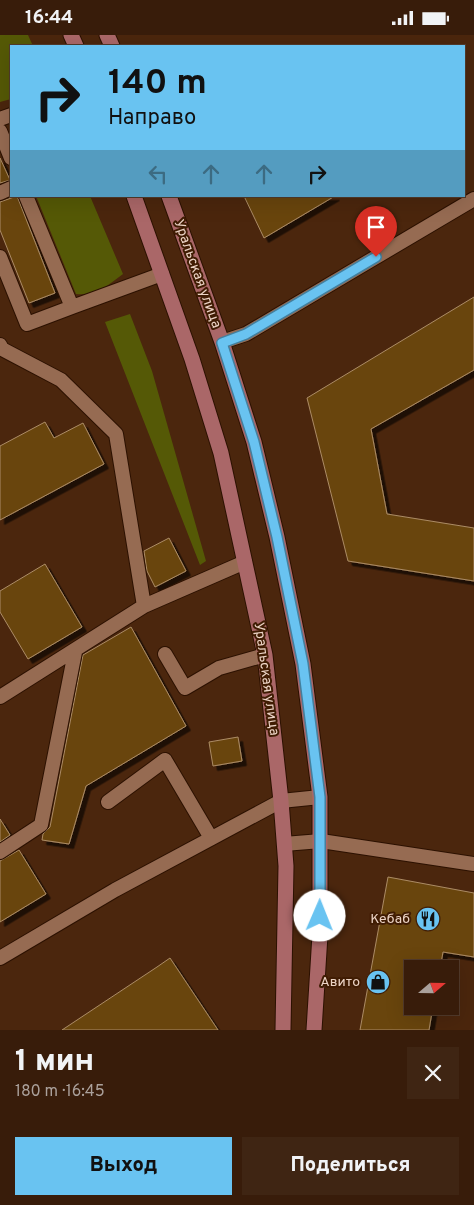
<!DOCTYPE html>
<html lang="ru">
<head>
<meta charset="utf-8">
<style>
	body { margin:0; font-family:Overpass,sans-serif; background:#3f2513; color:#f1f3f6; height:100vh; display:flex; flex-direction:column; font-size:19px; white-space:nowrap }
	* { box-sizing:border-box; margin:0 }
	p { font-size:16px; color:#aba19c }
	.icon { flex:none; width:28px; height:28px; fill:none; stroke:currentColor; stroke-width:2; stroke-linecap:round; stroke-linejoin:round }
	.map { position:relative; height:995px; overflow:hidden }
	.side { display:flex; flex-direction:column; background:#381c0a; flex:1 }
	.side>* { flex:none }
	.hud { position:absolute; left:10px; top:10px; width:455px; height:152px; border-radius:0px; box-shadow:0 5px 20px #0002,0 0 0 1px #523a2b; background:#69c3f1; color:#111; overflow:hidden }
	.needle { width:32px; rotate:70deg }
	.tools { position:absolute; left:404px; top:925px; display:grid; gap:10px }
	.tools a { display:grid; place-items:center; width:55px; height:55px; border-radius:0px; background:#381c0a; box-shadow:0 5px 20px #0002,0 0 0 1px #523a2b; font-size:25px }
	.pin { position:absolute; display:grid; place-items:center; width:42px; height:42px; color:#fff; margin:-51px -21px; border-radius:50% 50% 50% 0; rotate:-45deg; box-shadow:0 0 5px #0007 }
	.pin .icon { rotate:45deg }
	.me { position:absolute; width:55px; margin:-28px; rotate:1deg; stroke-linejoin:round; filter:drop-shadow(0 0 4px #0008) }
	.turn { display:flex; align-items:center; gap:18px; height:105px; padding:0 15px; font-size:22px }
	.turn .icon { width:65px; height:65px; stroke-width:2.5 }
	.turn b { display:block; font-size:35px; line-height:42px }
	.lanes { display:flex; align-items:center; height:48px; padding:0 15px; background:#0003; justify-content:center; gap:25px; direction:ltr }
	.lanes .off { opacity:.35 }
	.round { display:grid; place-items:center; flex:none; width:52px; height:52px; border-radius:0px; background:#3f2513 }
	.head { display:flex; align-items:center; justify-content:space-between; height:85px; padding:0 15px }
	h1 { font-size:30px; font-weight:800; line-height:38px }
	.action { display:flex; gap:10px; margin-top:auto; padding:10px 15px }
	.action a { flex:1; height:58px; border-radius:0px; background:#69c3f1; color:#111; font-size:20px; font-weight:800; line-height:58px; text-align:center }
	.action a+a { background:#3f2513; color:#f1f3f6 }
	.status { display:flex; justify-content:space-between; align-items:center; height:35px; padding:0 25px; background:#381c0a; direction:ltr }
	.status svg { height:14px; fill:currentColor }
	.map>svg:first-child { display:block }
	.green { fill:#555906 }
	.building { fill:#694510; stroke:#ac8c65; filter:url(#shadow) }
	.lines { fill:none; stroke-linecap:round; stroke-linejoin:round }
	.lane-casing { stroke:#2c1101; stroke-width:16 }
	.secondary-casing { stroke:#2c1101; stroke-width:17 }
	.lane { stroke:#966b52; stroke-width:14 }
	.secondary { stroke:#aa6768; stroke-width:15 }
	.route-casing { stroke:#447f9d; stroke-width:12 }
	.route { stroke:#69c3f1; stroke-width:9 }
	.labels { text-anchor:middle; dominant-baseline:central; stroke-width:4; stroke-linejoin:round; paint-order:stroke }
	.street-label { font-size:14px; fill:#ecd4c6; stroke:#401c03 }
	.poi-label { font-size:14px; fill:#ecd4c6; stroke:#401c03; text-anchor:end }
</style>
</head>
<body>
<div class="status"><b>16:44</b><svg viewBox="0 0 49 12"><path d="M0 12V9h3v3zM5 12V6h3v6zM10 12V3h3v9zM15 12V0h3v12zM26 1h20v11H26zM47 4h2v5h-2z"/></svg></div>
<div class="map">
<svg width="474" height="995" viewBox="0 0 474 995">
	<defs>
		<filter id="shadow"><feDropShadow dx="4.5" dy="4.5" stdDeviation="0" flood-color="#0009"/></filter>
	</defs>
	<rect width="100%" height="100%" fill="#4b260d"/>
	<!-- green -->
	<path class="green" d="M 0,0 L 28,0 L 33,11 L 11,11 L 11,64 L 0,67 Z
		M 36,161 L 90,161 L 123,239 C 107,251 96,261 76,259 Z
		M 130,279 L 152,336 L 206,526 L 200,530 L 105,287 Z"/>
	<!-- building -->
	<path class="building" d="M 0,123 L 10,145 L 0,148 Z
		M 17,161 L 55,258 L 29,268 L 0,195 L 0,167 Z
		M 244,161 L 335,161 L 264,203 Z
		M 474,262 L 474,335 L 371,394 L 387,479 L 474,493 L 474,546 L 348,526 L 307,363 Z
		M 45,387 L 54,403 L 83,388 L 104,429 L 0,485 L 0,411 Z
		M 169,503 L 186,536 L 155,552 L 147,536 L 144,516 Z
		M 45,529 L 82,592 L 28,624 L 0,577 L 0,556 Z
		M 131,592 L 186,691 L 86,751 L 69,809 L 42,805 L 43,799 L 50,792 L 83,620 Z
		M 238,702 L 242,726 L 213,731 L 209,707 Z
		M 0,784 L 10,800 L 0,807 Z
		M 19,815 L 46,859 L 0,887 L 0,826 Z
		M 388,842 L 474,858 L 474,922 L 443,917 L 440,934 L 412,934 L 412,971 L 433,971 L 429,995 L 360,995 Z
		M 170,923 L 218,995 L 62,995 L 157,932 Z"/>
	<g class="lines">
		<!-- lane casing -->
		<g class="lane-casing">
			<path id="lane" d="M 0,84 L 11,80
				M 0,96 L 11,123
				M 0,158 L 11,153
				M 26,161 L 72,272 L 162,239
				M 0,222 L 27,289 L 72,272
				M 222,307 L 246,299 L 474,164
				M 0,310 L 2,314 L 61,345 L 116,399 L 144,571
				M 165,619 L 185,653 L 219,633 L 265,620
				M 0,662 L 144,571 L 245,527
				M 108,767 L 165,725 L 211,803
				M 284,809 L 321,806 L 474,829
				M 0,817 L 41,790 L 75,617
				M 0,923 L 115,855 L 281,766 L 320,762"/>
		</g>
		<!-- secondary casing -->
		<g class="secondary-casing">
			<path id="secondary" d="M 71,0 L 76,11
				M 107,0 L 112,11
				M 134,161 L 192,324 L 221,418 L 265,620 L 281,766 L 286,831 L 283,995
				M 169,161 L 222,307 L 254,407 L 277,502 L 303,629 L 320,762 L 320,900 L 314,995"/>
		</g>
		<!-- lane -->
		<use href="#lane" class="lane"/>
		<!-- secondary -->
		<use href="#secondary" class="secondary"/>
	</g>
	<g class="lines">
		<!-- route casing -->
		<g class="route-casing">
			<path id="route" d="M 320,881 L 320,762 L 303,629 L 277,502 L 254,407 L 222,308 L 246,299 L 376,222"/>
		</g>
		<!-- route -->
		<use href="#route" class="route"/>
	</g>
	<!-- icons -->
	<defs>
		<g id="restaurant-disc" transform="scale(1.25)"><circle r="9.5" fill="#69c3f1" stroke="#401c03"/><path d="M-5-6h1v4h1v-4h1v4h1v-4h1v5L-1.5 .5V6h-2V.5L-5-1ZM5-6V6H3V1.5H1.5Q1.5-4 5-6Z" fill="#111"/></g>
		<g id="shop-disc" transform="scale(1.25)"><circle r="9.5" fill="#69c3f1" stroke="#401c03"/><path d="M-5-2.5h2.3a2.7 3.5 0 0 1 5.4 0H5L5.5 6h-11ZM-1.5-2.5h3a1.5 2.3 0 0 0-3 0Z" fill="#111"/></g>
	</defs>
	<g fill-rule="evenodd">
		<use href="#restaurant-disc" x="428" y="884"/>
		<use href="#shop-disc" x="378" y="947"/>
	</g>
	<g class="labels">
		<!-- street labels -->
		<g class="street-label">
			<text transform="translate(197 239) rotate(70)">Уральская улица</text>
			<text transform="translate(266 644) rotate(82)">Уральская улица</text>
		</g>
		<!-- poi labels -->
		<g class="poi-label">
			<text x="410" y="884">Кебаб</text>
			<text x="360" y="947">Авито</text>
		</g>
	</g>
</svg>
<div class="tools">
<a><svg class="needle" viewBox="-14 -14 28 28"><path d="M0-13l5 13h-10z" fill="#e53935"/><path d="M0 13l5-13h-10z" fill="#aba19c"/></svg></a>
</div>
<div class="pin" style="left:376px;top:222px;background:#d93025"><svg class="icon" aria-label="arrive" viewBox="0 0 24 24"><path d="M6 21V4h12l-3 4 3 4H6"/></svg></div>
<svg class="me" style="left:320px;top:881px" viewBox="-20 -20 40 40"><circle r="19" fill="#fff"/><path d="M0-13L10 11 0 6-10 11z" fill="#69c3f1"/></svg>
<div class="hud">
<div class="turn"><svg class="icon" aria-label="right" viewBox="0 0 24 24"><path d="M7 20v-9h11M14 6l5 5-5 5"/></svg><div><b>140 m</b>Направо</div></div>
<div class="lanes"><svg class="icon off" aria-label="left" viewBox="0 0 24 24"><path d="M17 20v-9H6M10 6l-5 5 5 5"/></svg><svg class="icon off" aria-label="ahead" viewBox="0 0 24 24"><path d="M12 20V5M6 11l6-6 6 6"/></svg><svg class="icon off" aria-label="ahead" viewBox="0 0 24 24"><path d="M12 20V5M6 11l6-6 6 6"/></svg><svg class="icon" aria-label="right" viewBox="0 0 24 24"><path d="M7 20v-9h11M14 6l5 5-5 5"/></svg></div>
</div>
</div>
<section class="side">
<div class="head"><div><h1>1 мин</h1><p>180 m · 16:45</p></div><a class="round"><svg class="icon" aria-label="close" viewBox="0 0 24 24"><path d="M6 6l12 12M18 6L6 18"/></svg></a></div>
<div class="action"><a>Выход</a><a>Поделиться</a></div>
</section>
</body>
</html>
